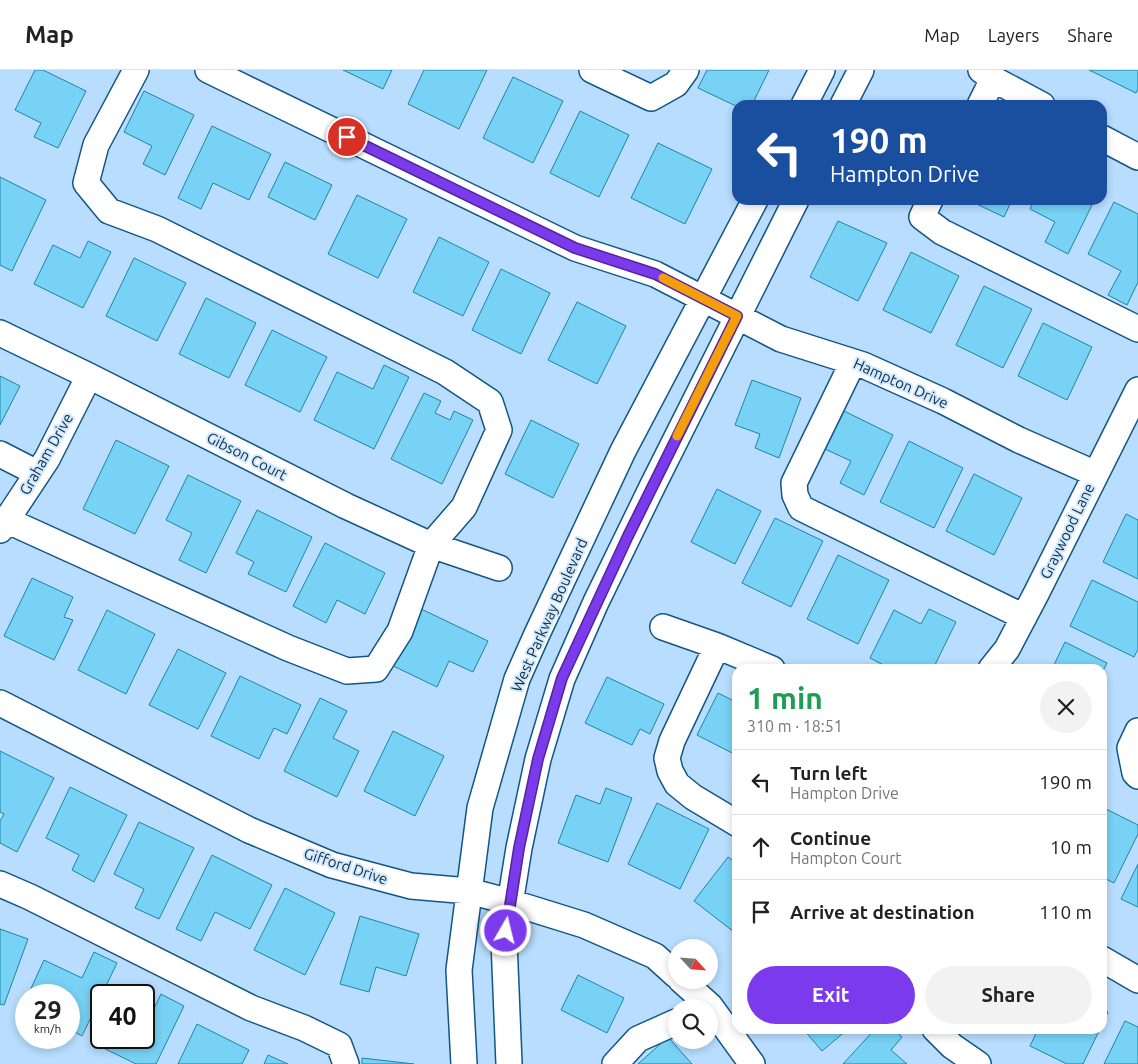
<!DOCTYPE html>
<html lang="en">
<head>
<meta charset="utf-8">
<style>
	body { margin:0; font-family:Ubuntu,sans-serif; background:#f2f2f2; color:#222; height:100vh; display:flex; flex-direction:column; font-size:19px; white-space:nowrap }
	* { box-sizing:border-box; margin:0 }
	p { font-size:16px; color:#767676 }
	.icon { flex:none; width:28px; height:28px; fill:none; stroke:currentColor; stroke-width:2; stroke-linecap:round; stroke-linejoin:round }
	.map { position:relative; flex:1; overflow:hidden }
	.sheet { position:absolute; left:732px; top:594px; width:375px; height:370px; display:flex; flex-direction:column; background:#fff; border-radius:15px; box-shadow:0 2px 8px #0003 }
	.sheet>* { flex:none }
	.top-card { position:absolute; left:732px; top:30px; width:375px; height:105px; border-radius:15px; box-shadow:0 2px 8px #0003; background:#1a4fa0; color:#fff; overflow:hidden }
	.needle { width:32px; rotate:116deg }
	.tools { position:absolute; left:668px; top:869px; display:grid; gap:10px }
	.tools a { display:grid; place-items:center; width:50px; height:50px; border-radius:50%; background:#fff; box-shadow:0 2px 8px #0003; font-size:25px }
	.speed { position:absolute; left:15px; top:914px; display:flex; gap:10px; font-size:25px; font-weight:700; text-align:center }
	.speed>* { display:grid; place-content:center; width:65px; height:65px; border-radius:50%; background:#fff; box-shadow:0 2px 8px #0003; line-height:1 }
	.speed small { font-size:12px; font-weight:400 }
	.speed .limit { border:2px solid #111; border-radius:8px; background:#fff; color:#111 }
	.pin { position:absolute; display:grid; place-items:center; width:42px; height:42px; color:#fff; margin:-21px; border:2px solid #fff; border-radius:50%; box-shadow:0 1px 5px #0007 }
	.me { position:absolute; width:55px; margin:-28px; rotate:8deg; stroke-linejoin:round; filter:drop-shadow(0 0 4px #0008) }
	.turn { display:flex; align-items:center; gap:18px; height:105px; padding:0 15px; font-size:22px }
	.turn .icon { width:65px; height:65px; stroke-width:2.5 }
	.turn b { display:block; font-size:35px; line-height:42px }
	.round { display:grid; place-items:center; flex:none; width:52px; height:52px; border-radius:26px; background:#f2f2f2 }
	.headline { display:flex; align-items:center; justify-content:space-between; height:85px; padding:0 15px }
	h1 { font-size:30px; font-weight:700; line-height:38px; color:#1e9e55 }
	.action { display:flex; gap:10px; margin-top:auto; padding:10px 15px }
	.action a { flex:1; height:58px; border-radius:30px; background:#7c3aed; color:#fff; font-size:20px; font-weight:700; line-height:58px; text-align:center }
	.action a+a { background:#f2f2f2; color:#222 }
	ul { padding:0; list-style:none }
	li { display:flex; align-items:center; gap:15px; height:65px; padding:0 15px; border-top:1px solid #e0e0e0 }
	li div { flex:1 }
	li b { display:block; font-size:19px }
	li em { font-style:normal }
	header { display:flex; align-items:center; gap:30px; box-sizing:border-box; height:70px; padding:0 25px; background:#fff; border-bottom:1px solid #e0e0e0 }
	header strong { font-size:24px }
	nav { display:flex; gap:28px; margin-inline-start:auto; font-size:18px }
	.map>svg:first-child { display:block }
	.building { fill:#77d2f5; stroke:#1f84a5 }
	.lines { fill:none; stroke-linecap:round; stroke-linejoin:round }
	.minor-casing { stroke:#135685; stroke-width:28 }
	.minor { stroke:#fff; stroke-width:25 }
	.route-casing { stroke:#51269a; stroke-width:12 }
	.route { stroke:#7c3aed; stroke-width:9 }
	.slow { stroke:#f59e0b; stroke-width:9 }
	.labels { text-anchor:middle; dominant-baseline:central; stroke-width:4; stroke-linejoin:round; paint-order:stroke }
	.street-label { font-size:15px; fill:#112b40; stroke:#d0e9ff }
</style>
</head>
<body>
<header>
<strong>Map</strong>
<nav><a>Map</a><a>Layers</a><a>Share</a></nav>
</header>
<div class="map">
<svg width="1138" height="994" viewBox="0 0 1138 994">
	<rect width="100%" height="100%" fill="#b8ddfe"/>
	<!-- building -->
	<path class="building" d="M 35,0 L 43,0 L 86,21 L 58,78 L 34,67 L 41,53 L 15,40 Z
		M 343,0 L 392,0 L 383,19 Z
		M 424,0 L 487,0 L 459,59 L 408,34 Z
		M 707,0 L 769,0 L 752,35 L 738,35 L 738,37 L 698,18 Z
		M 1089,0 L 1138,0 L 1138,19 L 1136,23 Z
		M 513,7 L 563,31 L 533,93 L 483,68 Z
		M 144,21 L 194,45 L 165,105 L 143,94 L 152,76 L 124,62 Z
		M 580,41 L 629,65 L 599,127 L 550,103 Z
		M 212,56 L 271,84 L 249,130 L 213,113 L 201,139 L 178,128 Z
		M 658,73 L 712,99 L 685,154 L 631,128 Z
		M 285,92 L 332,115 L 315,150 L 268,127 Z
		M 0,107 L 46,130 L 12,201 L 0,195 Z
		M 357,125 L 407,149 L 378,208 L 328,184 Z
		M 968,130 L 1012,130 L 1004,147 Z
		M 1034,130 L 1087,130 L 1086,132 L 1092,135 L 1068,184 L 1045,172 L 1055,152 L 1030,139 Z
		M 1114,132 L 1138,144 L 1138,212 L 1127,235 L 1108,225 L 1121,201 L 1088,184 Z
		M 838,151 L 887,173 L 858,231 L 810,207 Z
		M 439,167 L 489,192 L 463,246 L 413,222 Z
		M 88,171 L 111,182 L 83,238 L 34,214 L 53,175 L 80,188 Z
		M 911,182 L 959,206 L 931,263 L 883,240 Z
		M 134,188 L 186,213 L 157,271 L 106,246 Z
		M 501,199 L 550,223 L 521,284 L 472,260 Z
		M 984,216 L 1032,239 L 1003,298 L 956,275 Z
		M 206,228 L 256,253 L 229,308 L 179,284 Z
		M 577,232 L 626,256 L 597,314 L 548,290 Z
		M 1043,253 L 1092,277 L 1067,330 L 1018,306 Z
		M 272,260 L 327,287 L 300,342 L 245,315 Z
		M 384,295 L 409,307 L 374,379 L 314,350 L 337,302 L 373,319 Z
		M 0,306 L 20,316 L 0,355 Z
		M 752,310 L 801,328 L 779,388 L 755,378 L 760,364 L 735,355 Z
		M 424,323 L 441,331 L 435,343 L 450,350 L 454,341 L 473,350 L 442,414 L 391,389 Z
		M 844,341 L 893,365 L 864,425 L 840,413 L 851,391 L 825,379 Z
		M 531,350 L 579,374 L 553,428 L 505,404 Z
		M 116,370 L 169,396 L 135,464 L 83,439 Z
		M 909,371 L 963,398 L 934,458 L 880,432 Z
		M 974,404 L 1022,428 L 994,485 L 946,461 Z
		M 188,405 L 241,431 L 206,503 L 179,490 L 192,463 L 166,450 Z
		M 717,419 L 761,441 L 735,494 L 691,472 Z
		M 257,440 L 312,467 L 286,522 L 248,504 L 254,492 L 236,483 Z
		M 1126,444 L 1138,450 L 1138,509 L 1103,492 Z
		M 775,448 L 823,471 L 791,537 L 742,513 Z
		M 325,473 L 385,503 L 365,544 L 337,530 L 326,553 L 293,536 Z
		M 838,485 L 889,510 L 858,574 L 807,549 Z
		M 32,508 L 73,527 L 64,547 L 73,550 L 54,590 L 4,566 Z
		M 1092,510 L 1138,532 L 1138,579 L 1134,587 L 1070,556 Z
		M 415,536 L 488,571 L 473,602 L 449,591 L 437,617 L 387,593 Z
		M 929,539 L 956,552 L 933,599 L 891,599 L 870,588 L 894,540 L 921,554 Z
		M 107,540 L 155,564 L 126,624 L 78,600 Z
		M 1065,572 L 1107,593 L 1102,603 L 1102,599 L 1052,599 Z
		M 178,579 L 226,603 L 198,659 L 149,635 Z
		M 240,606 L 301,635 L 287,664 L 274,658 L 259,689 L 211,666 Z
		M 607,607 L 664,634 L 650,664 L 640,659 L 632,675 L 585,653 Z
		M 718,623 L 738,633 L 738,686 L 697,665 Z
		M 320,628 L 347,641 L 333,668 L 359,681 L 337,727 L 284,701 Z
		M 393,661 L 444,686 L 415,746 L 364,721 Z
		M 0,681 L 54,708 L 17,782 L 0,773 L 0,751 L 4,744 L 0,742 Z
		M 70,717 L 127,745 L 94,812 L 72,800 L 79,785 L 46,768 Z
		M 606,718 L 632,728 L 608,792 L 558,773 L 576,725 L 600,734 Z
		M 657,733 L 709,759 L 680,819 L 628,794 Z
		M 1102,737 L 1138,755 L 1138,764 L 1114,813 L 1102,807 Z
		M 139,752 L 194,778 L 159,849 L 135,838 L 144,819 L 114,804 Z
		M 212,785 L 272,815 L 250,859 L 215,842 L 201,871 L 176,859 Z
		M 728,787 L 738,794 L 738,857 L 734,862 L 694,831 Z
		M 1138,794 L 1138,837 L 1121,829 Z
		M 285,818 L 335,843 L 305,905 L 254,880 Z
		M 360,846 L 419,864 L 406,906 L 376,897 L 369,922 L 340,914 Z
		M 0,859 L 28,869 L 4,935 L 0,934 Z
		M 94,882 L 117,893 L 82,966 L 69,959 L 69,925 L 28,925 L 44,890 L 82,908 Z
		M 578,905 L 624,928 L 607,963 L 561,940 Z
		M 161,924 L 184,936 L 156,994 L 136,994 L 93,973 L 101,957 L 101,968 L 144,968 L 144,949 L 148,951 Z
		M 1102,940 L 1108,942 L 1102,955 Z
		M 1125,951 L 1138,957 L 1138,994 L 1104,994 Z
		M 197,954 L 249,980 L 242,994 L 178,994 Z
		M 803,959 L 848,959 L 822,981 Z
		M 875,959 L 893,959 L 902,967 L 891,980 L 907,994 L 843,994 Z
		M 1038,959 L 1100,959 L 1083,994 L 1067,994 L 1030,976 Z
		M 668,967 L 692,994 L 638,994 Z
		M 268,985 L 288,994 L 264,994 Z
		M 362,988 L 414,994 L 362,994 Z"/>
	<g class="lines">
		<!-- minor casing -->
		<g class="minor-casing">
			<path id="minor" d="M 208,0 L 575,178 L 655,204 L 781,269 L 863,295 L 943,331 L 1019,370 L 1096,404
				M 592,0 L 651,28 L 676,14 L 686,0
				M 981,0 L 993,9 L 1042,35
				M 804,35 L 822,0
				M 843,35 L 861,0
				M 980,35 L 993,9
				M 1102,68 L 1138,87
				M 930,130 L 922,147 L 942,162 L 1138,259
				M 0,263 L 89,306 L 346,436 L 431,475 L 499,498
				M 853,292 L 794,413 L 795,425 L 801,438 L 1024,547
				M 0,384 L 37,403
				M 6,450 L 288,578 L 347,601 L 376,599 L 400,561 L 431,475 L 464,437 L 499,360 L 490,332 L 445,302 L 157,159 L 109,141 L 86,113 L 96,75 L 136,0
				M 0,460 L 47,389 L 89,306
				M 663,557 L 717,576 L 772,599
				M 717,576 L 672,671 L 667,688 L 670,701 L 677,714 L 693,727 L 738,754
				M 991,599 L 1007,579 L 1036,524 L 1138,320
				M 0,633 L 249,760 L 332,795 L 411,816 L 469,821 L 510,832 L 584,855 L 655,886 L 676,905
				M 1138,661 L 1130,678 L 1135,703 L 1138,706
				M 0,814 L 30,827 L 251,938 L 304,958 L 339,975 L 346,994
				M 1102,889 L 1138,910
				M 681,910 L 710,936 L 752,994
				M 935,959 L 952,976 L 978,994
				M 464,994 L 459,900 L 480,738 L 517,609 L 537,564 L 623,381 L 755,130
				M 509,994 L 504,871 L 519,778 L 538,689 L 562,609 L 596,532 L 653,415 L 796,130
				M 615,994 L 638,969 L 676,952"/>
		</g>
		<!-- minor -->
		<use href="#minor" class="minor"/>
	</g>
	<g class="lines">
		<!-- route casing -->
		<g class="route-casing">
			<path id="route" d="M 347,67 L 575,178 L 655,204 L 737,246 L 628,466 L 562,608 L 538,689 L 519,778 L 506,861"/>
		</g>
		<!-- route -->
		<use href="#route" class="route"/>
		<!-- slow -->
		<path class="slow" d="M 663,208 L 737,246 L 677,366"/>
	</g>
	<g class="labels">
		<!-- street labels -->
		<g class="street-label">
			<text transform="translate(901 313) rotate(24)">Hampton Drive</text>
			<text transform="translate(46 384) rotate(-60)">Graham Drive</text>
			<text transform="translate(247 386) rotate(27)">Gibson Court</text>
			<text transform="translate(1067 461) rotate(-64)">Graywood Lane</text>
			<text transform="translate(549 545) rotate(-66)">West Parkway Boulevard</text>
			<text transform="translate(346 796) rotate(18)">Gifford Drive</text>
		</g>
	</g>
</svg>
<div class="tools">
<a><svg class="needle" viewBox="-14 -14 28 28"><path d="M0-13l5 13h-10z" fill="#e53935"/><path d="M0 13l5-13h-10z" fill="#767676"/></svg></a>
<a><svg class="icon" aria-label="search" viewBox="0 0 24 24"><circle cx="10" cy="10" r="6"/><path d="M15 15l6 6"/></svg></a>
</div>
<div class="speed"><div>29<small>km/h</small></div><div class="limit">40</div></div>
<div class="pin" style="left:347px;top:67px;background:#d93025"><svg class="icon" aria-label="arrive" viewBox="0 0 24 24"><path d="M6 21V4h12l-3 4 3 4H6"/></svg></div>
<svg class="me" style="left:506px;top:861px" viewBox="-20 -20 40 40"><circle r="17" fill="#7c3aed" stroke="#fff" stroke-width="3"/><path d="M0-11L8 9 0 5-8 9z" fill="#fff"/></svg>
<div class="top-card">
<div class="turn"><svg class="icon" aria-label="left" viewBox="0 0 24 24"><path d="M17 20v-9H6M10 6l-5 5 5 5"/></svg><div><b>190 m</b>Hampton Drive</div></div>
</div>
<section class="sheet">
<div class="headline"><div><h1>1 min</h1><p>310 m · 18:51</p></div><a class="round"><svg class="icon" aria-label="close" viewBox="0 0 24 24"><path d="M6 6l12 12M18 6L6 18"/></svg></a></div>
<ul>
<li><svg class="icon" aria-label="left" viewBox="0 0 24 24"><path d="M17 20v-9H6M10 6l-5 5 5 5"/></svg><div><b>Turn left</b><p>Hampton Drive</p></div><em>190 m</em></li>
<li><svg class="icon" aria-label="ahead" viewBox="0 0 24 24"><path d="M12 20V5M6 11l6-6 6 6"/></svg><div><b>Continue</b><p>Hampton Court</p></div><em>10 m</em></li>
<li><svg class="icon" aria-label="arrive" viewBox="0 0 24 24"><path d="M6 21V4h12l-3 4 3 4H6"/></svg><div><b>Arrive at destination</b></div><em>110 m</em></li>
</ul>
<div class="action"><a>Exit</a><a>Share</a></div>
</section>
</div>
</body>
</html>
